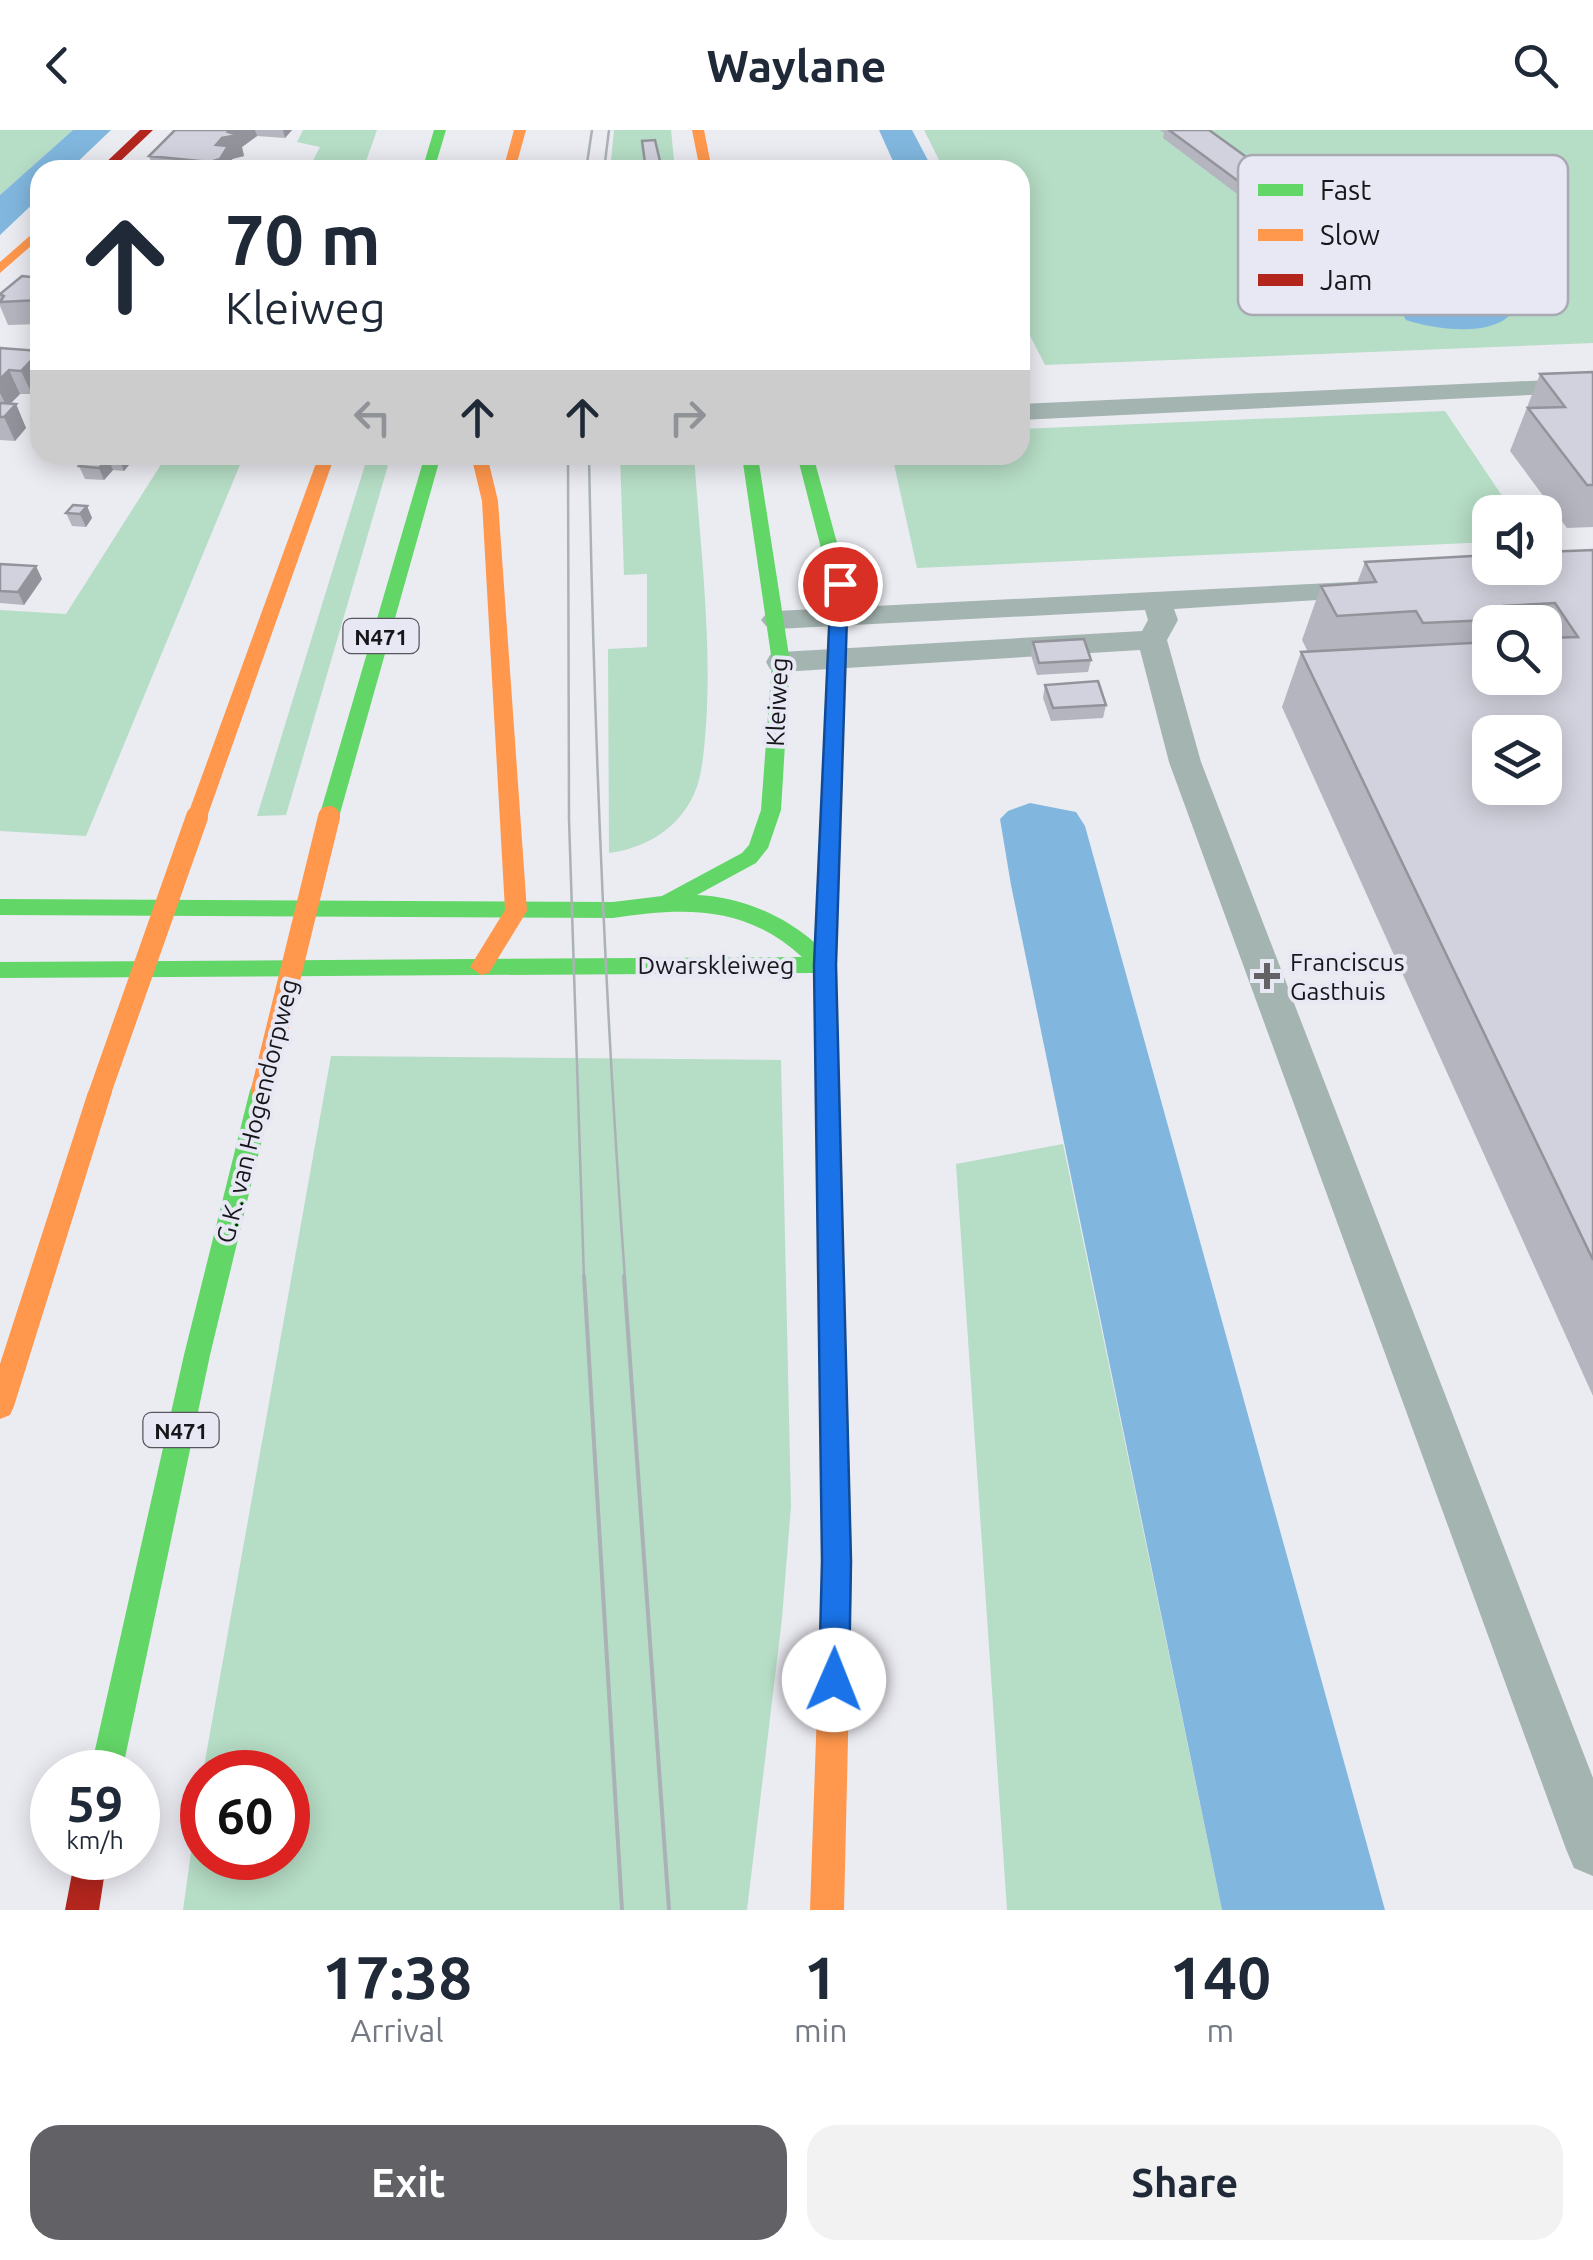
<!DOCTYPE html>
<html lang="en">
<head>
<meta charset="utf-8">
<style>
	body { margin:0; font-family:Ubuntu,sans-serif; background:#f2f2f3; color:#1f2937; height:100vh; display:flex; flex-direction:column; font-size:38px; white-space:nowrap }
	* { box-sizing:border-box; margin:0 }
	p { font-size:32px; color:#747a83 }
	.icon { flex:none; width:55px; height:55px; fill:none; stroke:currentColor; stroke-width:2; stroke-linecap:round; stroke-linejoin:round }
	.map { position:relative; height:1780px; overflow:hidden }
	.drawer { display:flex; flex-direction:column; background:#fff; flex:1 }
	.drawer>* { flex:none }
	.hud { position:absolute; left:30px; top:30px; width:1000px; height:305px; border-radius:30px; box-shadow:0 5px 25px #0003; background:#fff; color:#1f2937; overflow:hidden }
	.buttons { position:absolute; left:1472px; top:365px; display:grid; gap:20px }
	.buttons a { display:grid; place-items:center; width:90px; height:90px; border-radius:20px; background:#fff; box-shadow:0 5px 25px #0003; font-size:50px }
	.speed { position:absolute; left:30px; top:1620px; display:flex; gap:20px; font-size:50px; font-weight:700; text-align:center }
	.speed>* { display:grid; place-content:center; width:130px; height:130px; border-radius:50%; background:#fff; box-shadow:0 5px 25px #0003; line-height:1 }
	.speed small { font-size:25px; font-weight:400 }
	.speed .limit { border:15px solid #d22; background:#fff; color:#111 }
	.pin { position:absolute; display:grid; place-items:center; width:85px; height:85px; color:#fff; margin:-42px; border:5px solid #fff; border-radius:50%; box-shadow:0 2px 10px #0007 }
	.me { position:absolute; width:110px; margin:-55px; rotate:1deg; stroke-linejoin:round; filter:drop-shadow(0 0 8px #0008) }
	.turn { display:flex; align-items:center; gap:35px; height:210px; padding:0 30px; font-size:45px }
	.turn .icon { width:130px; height:130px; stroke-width:2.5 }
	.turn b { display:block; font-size:70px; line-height:85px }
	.lanes { display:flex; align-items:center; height:95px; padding:0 30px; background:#0003; justify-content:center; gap:50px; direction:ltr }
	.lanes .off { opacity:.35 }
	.eta { display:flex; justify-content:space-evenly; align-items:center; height:170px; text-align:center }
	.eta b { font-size:60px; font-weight:600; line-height:70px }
	.button { display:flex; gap:20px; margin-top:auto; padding:20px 30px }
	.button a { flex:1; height:115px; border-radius:30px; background:#616166; color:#fff; font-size:40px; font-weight:600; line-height:115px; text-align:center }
	.button a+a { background:#f2f2f3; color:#1f2937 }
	header { display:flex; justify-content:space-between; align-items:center; height:130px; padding:0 30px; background:#fff; font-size:45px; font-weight:600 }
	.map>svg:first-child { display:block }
	.green { fill:#b6ddc5 }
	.water { fill:#81b7de }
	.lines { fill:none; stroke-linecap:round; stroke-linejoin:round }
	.lane { fill:#a4b4b1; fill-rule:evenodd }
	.fast { fill:#63d668; fill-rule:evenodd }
	.slow { fill:#ff974d; fill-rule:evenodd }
	.jam { fill:#b3261e; fill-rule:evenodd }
	.tram-far1 { stroke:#abb2b6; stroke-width:2.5 }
	.tram { stroke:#abb2b6; stroke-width:4 }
	.slow-bridge { stroke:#ff974d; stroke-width:22 }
	.wall { fill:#b5b5bf; fill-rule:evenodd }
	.shaded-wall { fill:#93939b }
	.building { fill:#d2d2de; stroke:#93939b; stroke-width:2.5; fill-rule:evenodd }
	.route { fill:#1a73e8; stroke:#114b97; stroke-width:2.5 }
	.poi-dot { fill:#616166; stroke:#e8e8f5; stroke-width:4 }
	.labels { text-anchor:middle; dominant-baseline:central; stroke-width:8; stroke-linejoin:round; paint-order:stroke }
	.shield { fill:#e8e8f5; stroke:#56565c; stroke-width:2.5 }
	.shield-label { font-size:22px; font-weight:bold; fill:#17171b }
	.street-label { font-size:25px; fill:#17171b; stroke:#e8e8f5 }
	.poi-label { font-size:25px; fill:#17171b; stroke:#e8e8f5; text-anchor:start }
	.key { fill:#e8e8f5; stroke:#a9a9b4; stroke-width:2.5 }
	.key-label { font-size:28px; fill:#17171b }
</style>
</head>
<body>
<header><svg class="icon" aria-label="back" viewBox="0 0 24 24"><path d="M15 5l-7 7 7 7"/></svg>Waylane<svg class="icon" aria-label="search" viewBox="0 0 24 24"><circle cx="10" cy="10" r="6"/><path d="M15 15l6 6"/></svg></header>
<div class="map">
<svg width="1593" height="1780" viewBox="0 0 1593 1780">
	<rect width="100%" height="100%" fill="#ebebf2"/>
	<!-- green -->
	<path class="green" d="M 0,0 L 73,0 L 0,65 Z
		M 303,0 L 377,0 L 363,40 L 308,40 L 320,17 L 297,12 Z
		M 614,0 L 671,0 L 675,40 L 610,40 Z
		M 924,0 L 1593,0 L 1593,213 L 1045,235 L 1020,186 L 1020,40 L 944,40 Z
		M 1445,281 L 1513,382 L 1490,382 L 1490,412 L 917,438 L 892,325 L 1020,325 L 1020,299 Z
		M 167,325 L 244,325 L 86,706 L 0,701 L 0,480 L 66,484 Z
		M 368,325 L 391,325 L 286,685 L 257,686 Z
		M 620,325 L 694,325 C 700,415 712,506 706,596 C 704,617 703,645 694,664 C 678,699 646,718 609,723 L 608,519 L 647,517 L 647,444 L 624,445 Z
		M 331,926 L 781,930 L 791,1376 L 782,1488 L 747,1780 L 183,1780 L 202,1644 L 202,1728 L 288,1728 L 288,1642 L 203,1642 Z
		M 1063,1014 L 1222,1780 L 1007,1780 L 956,1034 Z"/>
	<!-- water -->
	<path class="water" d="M 73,0 L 111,0 L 69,40 L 40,40 L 40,67 L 0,105 L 0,65 Z
		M 879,0 L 912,0 L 933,40 L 897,40 Z
		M 1410,114 C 1461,117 1488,138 1514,180 C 1495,209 1433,199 1406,190 L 1394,169 L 1400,163 L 1381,129 Z
		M 1030,673 L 1076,682 L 1085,696 L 1385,1780 L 1222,1780 L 1011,755 L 1000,689 L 1008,681 Z"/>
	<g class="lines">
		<!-- lane -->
		<path class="lane" d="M 1593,248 L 1593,262 L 1020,290 L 1020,274 Z
			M 1371,451 L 1381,454 L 1385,460 L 1381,466 L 1174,479 L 1178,490 L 1167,510 L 1201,632 L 1593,1648 L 1593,1746 L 1574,1738 L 1566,1719 L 1169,632 L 1140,520 L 781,542 L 770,539 L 766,532 L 770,525 L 781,522 L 1142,501 L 1148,490 L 1145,480 L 776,499 L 766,496 L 761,490 L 766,484 L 776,481 Z"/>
		<!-- fast -->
		<path class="fast" d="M 434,0 L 446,0 L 434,40 L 422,40 Z
			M 425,325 L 441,325 L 339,687 L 329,694 L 319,687 Z
			M 747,325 L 763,325 L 759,333 L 790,532 L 781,680 L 768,718 L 756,733 L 697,765 C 740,767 782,784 815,813 L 830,453 L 797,325 L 813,325 L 848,453 L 836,835 L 852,1437 L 847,1447 L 837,1452 L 827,1447 L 822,1437 L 814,843 L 0,848 L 0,832 L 802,827 C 746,775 684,777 613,788 L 0,785 L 0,769 L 613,772 L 662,766 L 742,723 L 749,715 L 761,680 L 772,532 L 743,333 Z
			M 262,950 L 270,953 L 274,960 L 210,1225 L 122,1642 L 90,1642 L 184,1225 L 250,960 L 254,953 Z"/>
		<!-- slow -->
		<path class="slow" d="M 514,0 L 526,0 L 515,40 L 503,40 Z
			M 692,0 L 704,0 L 712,40 L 700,40 Z
			M 40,97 L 40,108 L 0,143 L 0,132 Z
			M 319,325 L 335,325 L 207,687 L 204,692 L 190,692 L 187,687 Z
			M 471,325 L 487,325 L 498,371 L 527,781 L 489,843 L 481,845 L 470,837 L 505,780 L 482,371 Z
			M 100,952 L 108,955 L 112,962 L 14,1276 L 10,1285 L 0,1289 L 0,1234 L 88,962 L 92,955 Z
			M 837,1422 L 847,1427 L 852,1437 L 844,1780 L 810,1780 L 822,1437 L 827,1427 Z"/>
		<!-- jam -->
		<path class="jam" d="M 140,0 L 153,0 L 111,40 L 98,40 Z
			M 75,1728 L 107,1728 L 99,1780 L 65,1780 Z"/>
		<!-- tram-far1 -->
		<path class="tram-far1" d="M 586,40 L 592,0
			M 604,40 L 609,0
			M 568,325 L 569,689 L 584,1149
			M 589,325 C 594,600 605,874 625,1149"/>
		<!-- tram -->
		<path class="tram" d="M 584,1146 L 622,1780
			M 624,1146 L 669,1780"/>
		<!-- slow-bridge -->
		<path class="slow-bridge" d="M 262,960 L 329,687
			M 100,962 L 197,687"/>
	</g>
	<!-- wall -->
	<path class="wall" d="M 175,0 L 292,0 L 285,8 L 257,6 L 242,17 L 244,26 L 232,29 L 234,37 L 233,40 L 154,40 L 149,26 Z
		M 1160,0 L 1209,0 L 1349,101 L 1345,112 L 1310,119 L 1163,8 L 1164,3 Z
		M 40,148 L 40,194 L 8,195 L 0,176 L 0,164 Z
		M 0,218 L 40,221 L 32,264 L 20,264 L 10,274 L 16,274 L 26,298 L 15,311 L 0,310 Z
		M 1593,242 L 1593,397 L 1567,398 L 1510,321 L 1540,244 Z
		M 99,325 L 137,325 L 124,341 L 113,340 L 104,350 L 85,349 L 79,336 Z
		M 87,376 L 92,388 L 86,397 L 72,396 L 66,383 Z
		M 1593,420 L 1593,1266 L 1282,577 L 1301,522 L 1308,522 L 1302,510 L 1321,456 L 1357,453 L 1365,432 ZM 1490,492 L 1545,492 L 1545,548 L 1490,548 Z
		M 0,434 L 42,449 L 24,475 L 0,473 Z
		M 1033,512 L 1091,530 L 1088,542 L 1037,545 L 1031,525 Z
		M 1045,555 L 1106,575 L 1103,588 L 1051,591 L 1043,568 Z"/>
	<!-- shaded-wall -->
	<path class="shaded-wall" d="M 230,0 L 255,0 L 257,6 L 242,17 L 244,26 L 232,29 L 234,37 L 233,40 L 212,40 L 210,32 L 216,15 Z
		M 283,0 L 292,0 L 285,8 Z
		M 1349,101 L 1345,112 L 1310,119 L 1314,107 Z
		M 40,221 L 40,255 L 32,264 L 21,241 Z
		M 9,240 L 20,264 L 7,277 L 0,263 L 0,249 Z
		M 16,274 L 26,298 L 15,311 L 4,287 Z
		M 122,325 L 137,325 L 124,341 L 119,329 Z
		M 108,328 L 113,340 L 104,350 L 99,338 Z
		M 87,376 L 92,388 L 86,397 L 80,384 Z
		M 36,436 L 42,449 L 24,475 L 18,462 Z"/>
	<!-- building -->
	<path class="building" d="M 175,0 L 230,0 L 228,2 L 238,5 L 222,8 L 216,15 L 228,16 L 220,29 L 210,32 L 149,26 Z
		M 1169,0 L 1209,0 L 1349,101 L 1314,107 Z
		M 655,10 L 662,40 L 646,40 L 642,11 Z
		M 22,146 L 40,148 L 40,170 L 0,172 L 4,166 L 0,164 Z
		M 0,218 L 40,221 L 21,241 L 9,240 L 0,249 Z
		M 1593,242 L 1593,355 L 1587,355 L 1528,278 L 1565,277 L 1540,244 Z
		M 0,273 L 16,274 L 4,287 L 0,287 Z
		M 99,325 L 122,325 L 119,329 L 108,328 L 99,338 L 79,336 L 88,326 L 97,327 Z
		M 73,375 L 87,376 L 80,384 L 66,383 Z
		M 1593,420 L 1593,1130 L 1301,522 L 1490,512 L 1490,548 L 1545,548 L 1545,508 L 1578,507 L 1555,473 L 1504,476 L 1512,489 L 1423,493 L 1416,481 L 1337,486 L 1321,456 L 1376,452 L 1365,432 L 1490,425 L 1490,438 L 1545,438 L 1545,422 ZM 1490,602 L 1545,602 L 1545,658 L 1490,658 Z
		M 0,434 L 36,436 L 18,462 L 0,461 Z
		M 1084,509 L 1091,530 L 1039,533 L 1033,512 Z
		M 1098,551 L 1106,575 L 1053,578 L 1045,555 Z"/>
	<!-- route -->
	<path class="route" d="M 840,448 L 848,454 L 836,835 L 851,1431 L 849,1550 L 845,1561 L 834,1566 L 823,1561 L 819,1550 L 822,1431 L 814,835 L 831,454 Z"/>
	<!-- markers -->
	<path class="poi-dot" d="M1262 831h10v10h10v10h-10v10h-10v-10h-10v-10h10z"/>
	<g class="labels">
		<!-- shield labels -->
		<g class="shield">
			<rect x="343.5" y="489" width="75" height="34" rx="8"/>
			<rect x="143.5" y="1283" width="75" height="34" rx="8"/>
		</g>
		<g class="shield-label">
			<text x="381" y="506">N471</text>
			<text x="181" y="1300">N471</text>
		</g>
		<!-- street labels -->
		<g class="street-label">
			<text transform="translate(777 572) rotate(-87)">Kleiweg</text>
			<text x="716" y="835">Dwarskleiweg</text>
			<text transform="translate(257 981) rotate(-76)">G.K. van Hogendorpweg</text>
		</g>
		<!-- poi labels -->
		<g class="poi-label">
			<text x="1290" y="832">Franciscus<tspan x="1290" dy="29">Gasthuis</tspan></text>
		</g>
	</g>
	<!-- legend -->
	<rect x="1238" y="25" width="330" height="160" rx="15" class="key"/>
	<rect x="1258" y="54" width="45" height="12" fill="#63d668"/>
	<rect x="1258" y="99" width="45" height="12" fill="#ff974d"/>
	<rect x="1258" y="144" width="45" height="12" fill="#b3261e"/>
	<g class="key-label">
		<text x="1320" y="70">Fast</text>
		<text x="1320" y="115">Slow</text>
		<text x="1320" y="160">Jam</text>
	</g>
</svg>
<div class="buttons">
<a><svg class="icon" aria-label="sound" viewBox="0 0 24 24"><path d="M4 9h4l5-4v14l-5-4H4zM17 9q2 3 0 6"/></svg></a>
<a><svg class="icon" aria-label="search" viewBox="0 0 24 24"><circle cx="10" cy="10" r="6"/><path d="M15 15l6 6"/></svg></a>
<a><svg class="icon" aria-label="layers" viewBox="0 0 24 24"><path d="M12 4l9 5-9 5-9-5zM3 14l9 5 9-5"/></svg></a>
</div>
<div class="speed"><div>59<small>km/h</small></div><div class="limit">60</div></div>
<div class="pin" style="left:840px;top:454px;background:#d93025"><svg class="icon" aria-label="arrive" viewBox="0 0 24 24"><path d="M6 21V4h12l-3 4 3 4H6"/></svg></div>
<svg class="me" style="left:834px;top:1550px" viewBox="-20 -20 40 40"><circle r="19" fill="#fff"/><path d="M0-13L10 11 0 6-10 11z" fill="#1a73e8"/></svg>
<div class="hud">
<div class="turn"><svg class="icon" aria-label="ahead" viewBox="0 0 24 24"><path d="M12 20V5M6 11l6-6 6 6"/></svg><div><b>70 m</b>Kleiweg</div></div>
<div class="lanes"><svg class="icon off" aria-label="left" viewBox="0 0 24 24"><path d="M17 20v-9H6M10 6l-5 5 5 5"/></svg><svg class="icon" aria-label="ahead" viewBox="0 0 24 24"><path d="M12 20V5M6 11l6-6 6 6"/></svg><svg class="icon" aria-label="ahead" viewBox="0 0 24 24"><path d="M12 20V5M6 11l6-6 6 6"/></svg><svg class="icon off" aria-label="right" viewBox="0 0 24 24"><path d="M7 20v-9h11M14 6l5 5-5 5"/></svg></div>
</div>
</div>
<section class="drawer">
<div class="eta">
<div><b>17:38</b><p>Arrival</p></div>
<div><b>1</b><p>min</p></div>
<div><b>140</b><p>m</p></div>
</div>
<div class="button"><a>Exit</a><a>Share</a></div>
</section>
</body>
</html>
